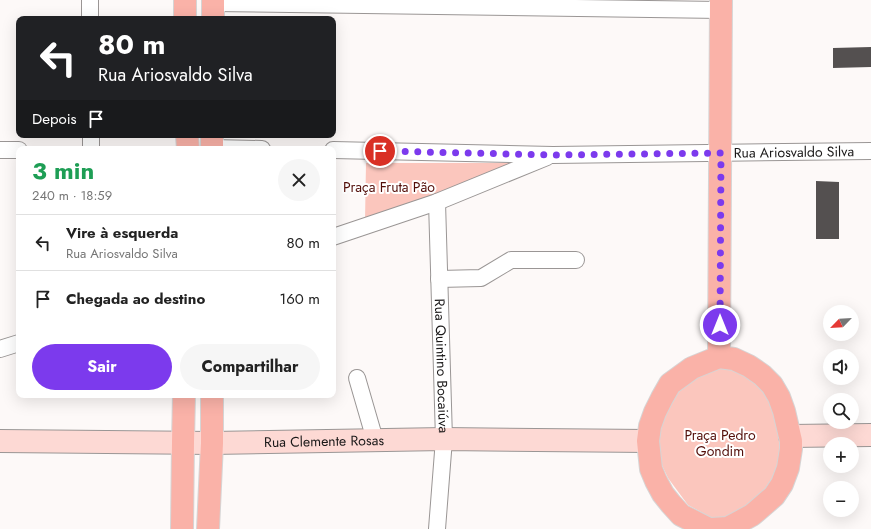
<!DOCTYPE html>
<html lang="pt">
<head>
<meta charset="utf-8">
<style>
	body { margin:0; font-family:Jost,sans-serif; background:#f6f6f6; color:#222; height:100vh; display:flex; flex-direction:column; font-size:15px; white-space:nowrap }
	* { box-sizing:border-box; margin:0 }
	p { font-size:13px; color:#767676 }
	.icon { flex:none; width:22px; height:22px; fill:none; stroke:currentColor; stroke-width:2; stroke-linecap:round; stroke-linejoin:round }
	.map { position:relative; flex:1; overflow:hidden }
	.details { position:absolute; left:16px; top:146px; width:320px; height:252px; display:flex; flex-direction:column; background:#fff; border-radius:8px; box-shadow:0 4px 16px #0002 }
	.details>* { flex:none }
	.hud { position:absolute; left:16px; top:16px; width:320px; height:122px; border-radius:8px; box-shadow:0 4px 16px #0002; background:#202124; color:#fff; overflow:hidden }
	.needle { width:26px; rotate:245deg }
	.tools { position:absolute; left:823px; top:305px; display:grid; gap:8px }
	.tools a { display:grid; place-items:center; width:36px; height:36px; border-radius:50%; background:#fff; box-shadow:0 4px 16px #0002; font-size:20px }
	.pin { position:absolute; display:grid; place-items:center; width:34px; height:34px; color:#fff; margin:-17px; border:2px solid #fff; border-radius:50%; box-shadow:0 1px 4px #0007 }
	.me { position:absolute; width:44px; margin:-22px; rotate:0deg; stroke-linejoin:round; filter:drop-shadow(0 0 3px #0008) }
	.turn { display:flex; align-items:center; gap:14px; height:84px; padding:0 16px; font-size:18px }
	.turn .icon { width:52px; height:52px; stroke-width:2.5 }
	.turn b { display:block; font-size:28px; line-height:34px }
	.then { display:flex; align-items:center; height:38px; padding:0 16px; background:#0003; gap:8px; font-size:15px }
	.round { display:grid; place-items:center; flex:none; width:42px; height:42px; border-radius:21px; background:#f6f6f6 }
	.headline { display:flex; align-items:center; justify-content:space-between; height:68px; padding:0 16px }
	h1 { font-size:24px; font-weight:700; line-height:30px; color:#1e9e55 }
	.button { display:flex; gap:8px; margin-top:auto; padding:8px 16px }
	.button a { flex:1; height:46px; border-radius:24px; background:#7c3aed; color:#fff; font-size:16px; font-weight:700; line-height:46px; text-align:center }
	.button a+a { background:#f6f6f6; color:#222 }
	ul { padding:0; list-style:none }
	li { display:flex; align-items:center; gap:12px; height:56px; padding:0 16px; border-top:1px solid #e0e0e0 }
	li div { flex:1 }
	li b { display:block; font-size:15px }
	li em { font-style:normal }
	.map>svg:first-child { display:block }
	.green { fill:#fbc6bd }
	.building { fill:#545050 }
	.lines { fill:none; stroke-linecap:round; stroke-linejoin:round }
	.minor-casing { stroke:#9a9695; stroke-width:18 }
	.secondary-casing { stroke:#9a9695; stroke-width:24 }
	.primary-casing { stroke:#d6d5d5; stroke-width:24 }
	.minor { stroke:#fff; stroke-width:16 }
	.secondary { stroke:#fdd9d4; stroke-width:22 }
	.primary { stroke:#fab2a8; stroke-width:22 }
	.route { stroke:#7c3aed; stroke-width:7; stroke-dasharray:0 12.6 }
	.labels { text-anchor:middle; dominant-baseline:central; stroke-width:4; stroke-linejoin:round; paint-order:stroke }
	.street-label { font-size:14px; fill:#1a1818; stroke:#fff }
	.park-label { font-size:14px; fill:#530e09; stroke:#fff }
</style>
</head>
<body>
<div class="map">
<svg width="871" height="529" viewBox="0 0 871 529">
	<rect width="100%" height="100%" fill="#fdf9f8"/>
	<!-- green -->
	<path class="green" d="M 366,163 L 521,163 L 365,221 Z
		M 725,367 L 744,376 L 759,386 L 770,401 L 781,433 L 783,464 L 771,492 L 732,517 L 710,517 L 688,505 L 668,478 L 657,455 L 659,424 L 670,394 L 693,372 Z"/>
	<!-- building -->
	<path class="building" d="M 871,47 L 871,67 L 833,68 L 833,48 Z
		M 816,181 L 839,182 L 839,239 L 816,239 Z"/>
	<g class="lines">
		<!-- minor casing -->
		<g class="minor-casing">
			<g id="minor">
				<path d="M 90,0 L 90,19"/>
				<path d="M 213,3 L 721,10"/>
				<path d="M 91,135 L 91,149"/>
				<path d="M 212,148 L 262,149"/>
				<path d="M 0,150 L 19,150"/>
				<path id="s1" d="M 333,150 L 553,155 L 871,151"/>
				<path id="s2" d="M 437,202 L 444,439 L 437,529"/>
				<path d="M 333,237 L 437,202 L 547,157"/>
				<path d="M 439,279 L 481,278 L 511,260 L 576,260"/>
				<path d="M 0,349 L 19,343"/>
				<path d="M 357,378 L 375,440"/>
			</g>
		</g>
		<!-- secondary casing -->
		<g class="secondary-casing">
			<g id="secondary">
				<path d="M 790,436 L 871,435"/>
				<path id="s3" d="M 0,441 L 212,443 L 444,439 L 648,441"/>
			</g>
		</g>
		<!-- primary casing -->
		<g class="primary-casing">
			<path id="primary" d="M 185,0 L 185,19
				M 213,19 L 213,0
				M 187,135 L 188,149
				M 212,149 L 212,135
				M 719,357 L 721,0
				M 182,529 L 183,442 L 184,395
				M 208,529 L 212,443 L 212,395
				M 709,529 L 681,515 L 671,504 L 663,494 L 656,481 L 651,469 L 648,441 L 650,426 L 655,412 L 662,398 L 670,384 L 692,368 L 719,357 L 734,359 L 749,366 L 762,375 L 772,385 L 779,397 L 784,411 L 791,441 L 791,449 L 788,468 L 782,484 L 774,496 L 752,515 L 728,528 L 711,529"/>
		</g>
		<!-- minor -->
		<use href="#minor" class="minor"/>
		<!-- secondary -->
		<use href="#secondary" class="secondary"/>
		<!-- primary -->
		<use href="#primary" class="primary"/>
	</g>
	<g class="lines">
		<!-- route -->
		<path class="route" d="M 380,151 L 553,155 L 721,153 L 720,325"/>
	</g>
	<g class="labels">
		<!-- street labels -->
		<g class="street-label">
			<text stroke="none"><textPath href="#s1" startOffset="461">Rua Ariosvaldo Silva</textPath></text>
			<text stroke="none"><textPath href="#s2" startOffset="164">Rua Quintino Bocaiúva</textPath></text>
			<text stroke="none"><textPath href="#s3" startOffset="324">Rua Clemente Rosas</textPath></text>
		</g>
		<!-- park labels -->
		<g class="park-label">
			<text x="389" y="187">Praça Fruta Pão</text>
			<text x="720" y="435">Praça Pedro<tspan x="720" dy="16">Gondim</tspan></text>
		</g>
	</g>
</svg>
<div class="tools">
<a><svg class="needle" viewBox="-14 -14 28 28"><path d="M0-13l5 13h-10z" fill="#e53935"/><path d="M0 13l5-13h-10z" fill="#767676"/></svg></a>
<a><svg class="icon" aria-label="sound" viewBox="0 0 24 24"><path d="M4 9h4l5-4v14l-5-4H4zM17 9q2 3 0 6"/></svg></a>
<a><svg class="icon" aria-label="search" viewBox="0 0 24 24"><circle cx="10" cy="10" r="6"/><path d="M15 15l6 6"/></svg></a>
<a>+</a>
<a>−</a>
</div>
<div class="pin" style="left:380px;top:151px;background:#d93025"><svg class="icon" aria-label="arrive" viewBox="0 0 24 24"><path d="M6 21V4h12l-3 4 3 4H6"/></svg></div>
<svg class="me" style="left:720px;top:325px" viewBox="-20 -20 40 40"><circle r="17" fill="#7c3aed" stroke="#fff" stroke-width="3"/><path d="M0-11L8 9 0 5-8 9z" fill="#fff"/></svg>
<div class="hud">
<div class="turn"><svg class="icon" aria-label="left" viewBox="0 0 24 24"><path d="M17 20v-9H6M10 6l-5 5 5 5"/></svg><div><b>80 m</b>Rua Ariosvaldo Silva</div></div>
<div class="then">Depois<svg class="icon" aria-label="arrive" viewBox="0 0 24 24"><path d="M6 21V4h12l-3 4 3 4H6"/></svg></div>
</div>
<section class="details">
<div class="headline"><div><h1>3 min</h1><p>240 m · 18:59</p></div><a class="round"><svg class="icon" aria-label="close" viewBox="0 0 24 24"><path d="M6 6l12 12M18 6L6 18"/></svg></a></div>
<ul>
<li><svg class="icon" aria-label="left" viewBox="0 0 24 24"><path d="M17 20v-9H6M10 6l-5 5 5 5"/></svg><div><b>Vire à esquerda</b><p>Rua Ariosvaldo Silva</p></div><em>80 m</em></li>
<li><svg class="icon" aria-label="arrive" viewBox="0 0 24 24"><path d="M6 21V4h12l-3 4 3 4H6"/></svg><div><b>Chegada ao destino</b></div><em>160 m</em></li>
</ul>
<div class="button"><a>Sair</a><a>Compartilhar</a></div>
</section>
</div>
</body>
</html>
